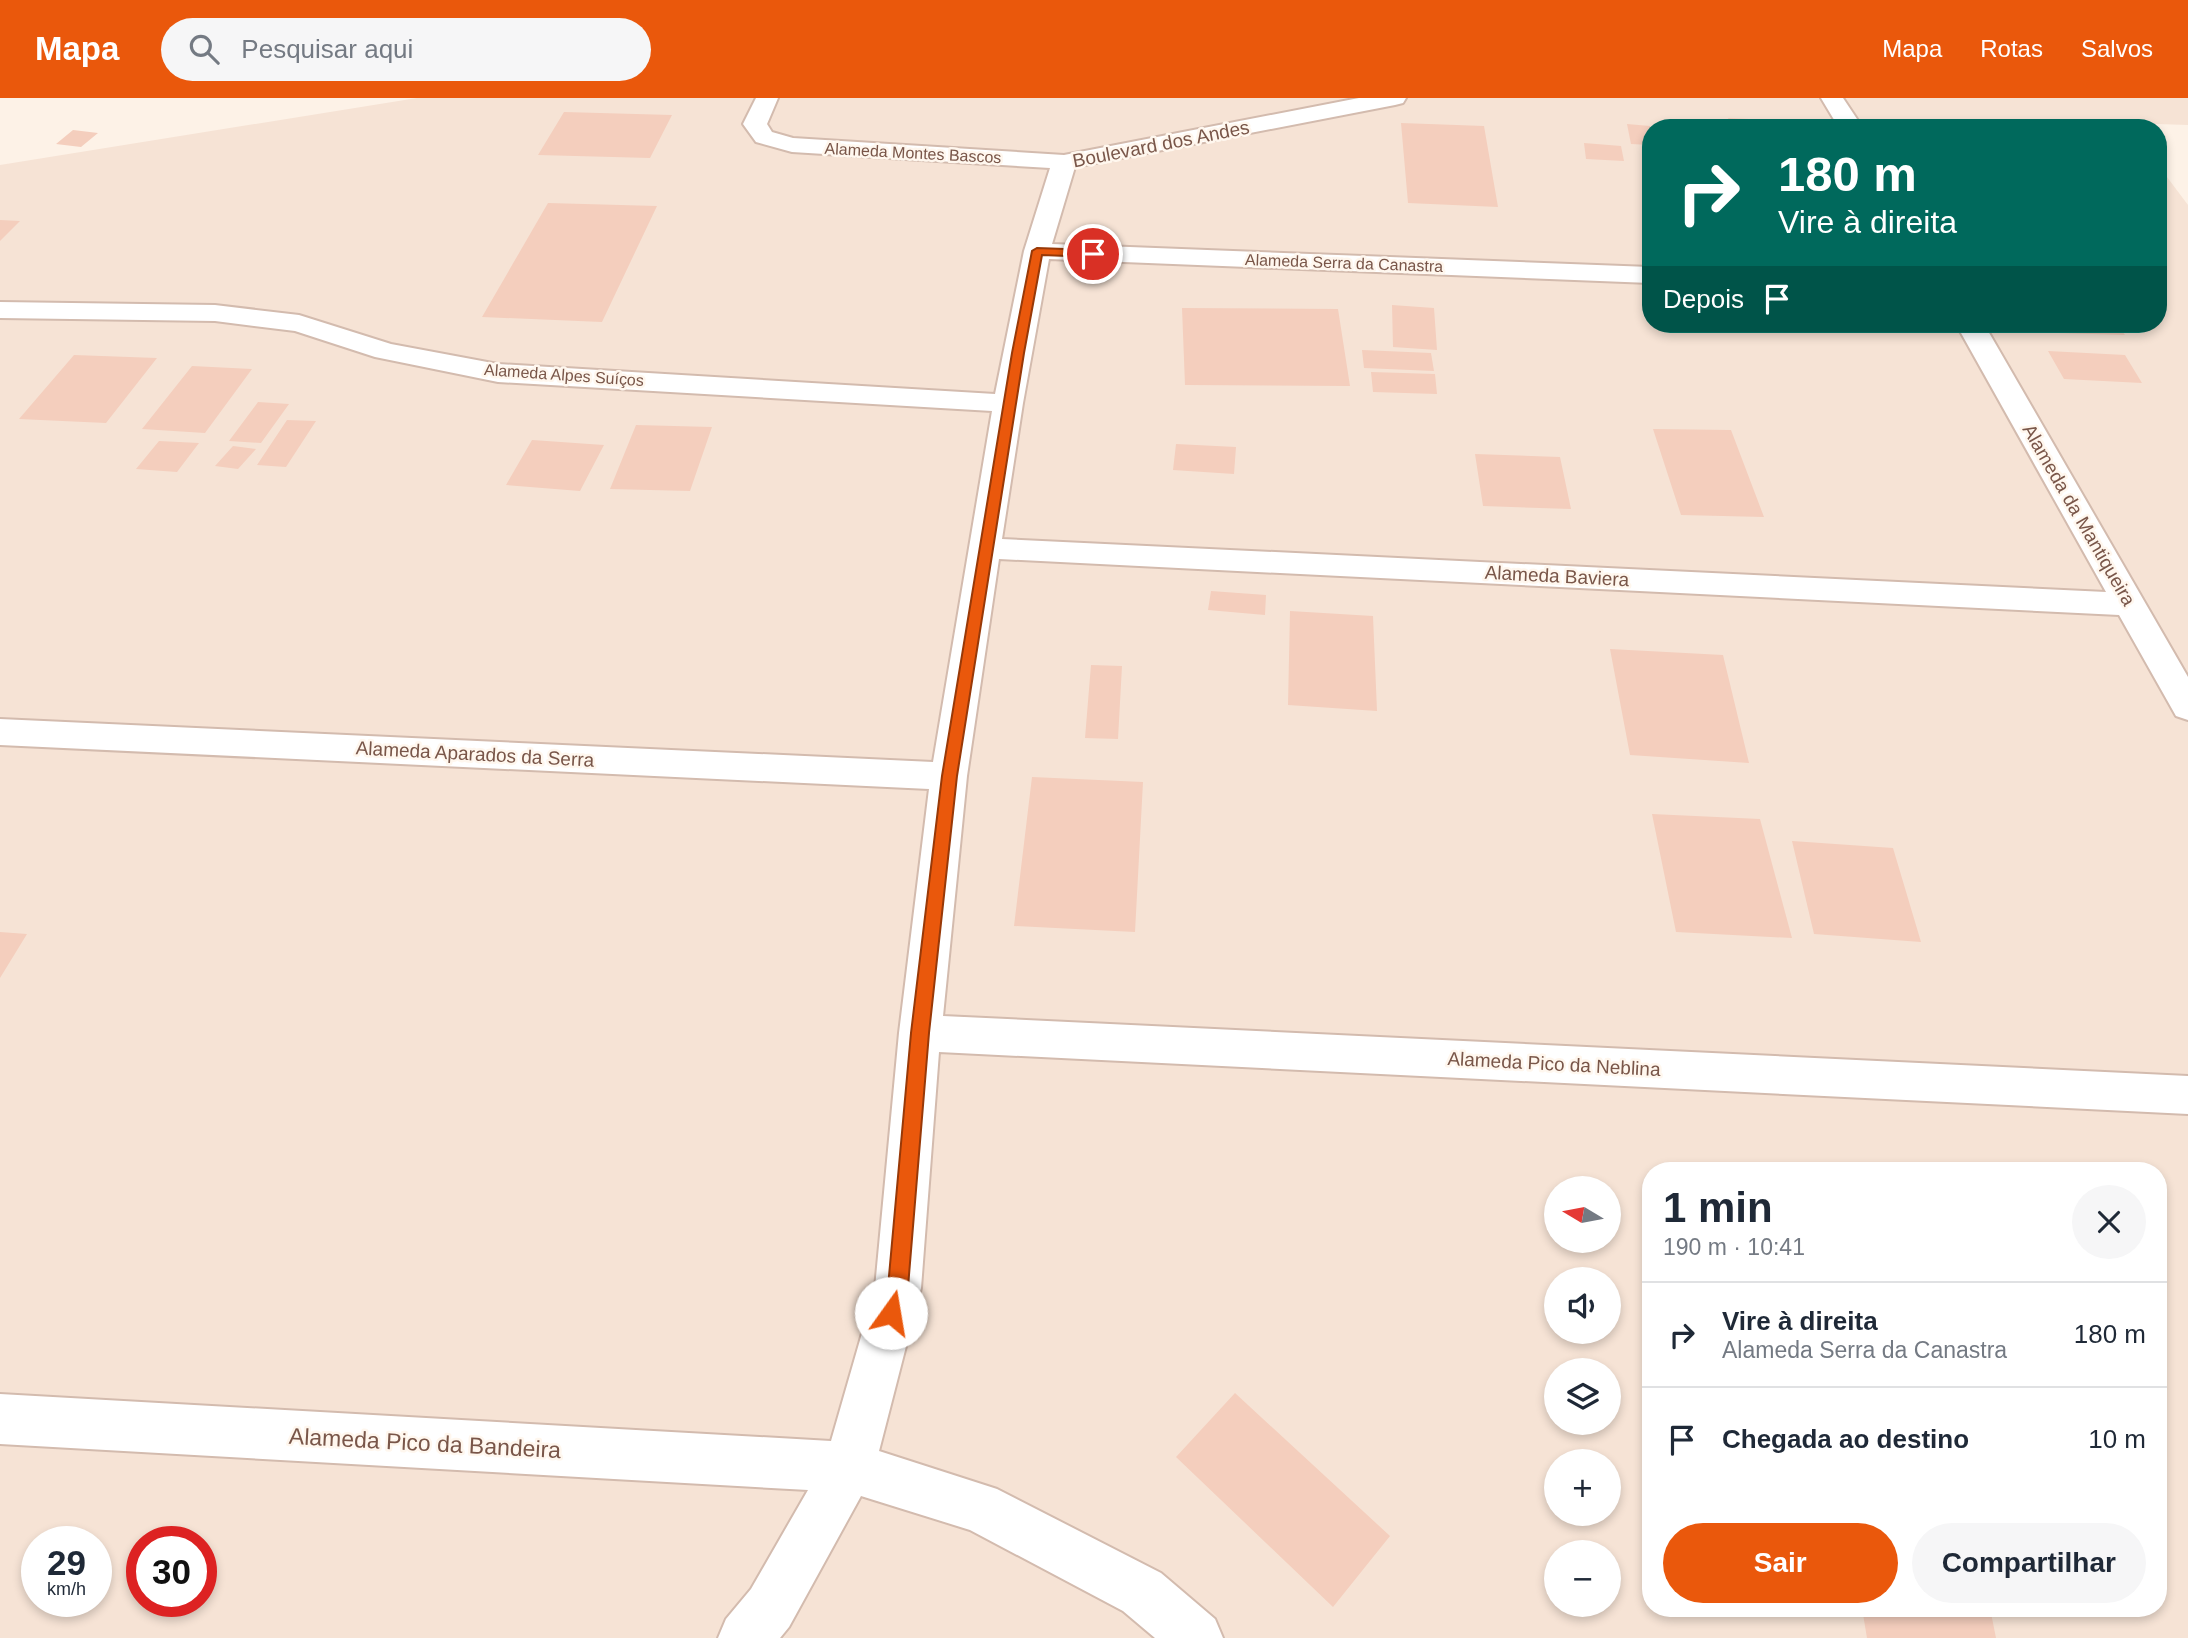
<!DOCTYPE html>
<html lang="pt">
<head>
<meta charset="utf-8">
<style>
	body { margin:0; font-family:Arial,sans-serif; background:#f6f6f7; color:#1f2937; height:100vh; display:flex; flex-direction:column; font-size:26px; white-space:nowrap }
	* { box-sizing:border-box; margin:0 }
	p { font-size:23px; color:#747a83 }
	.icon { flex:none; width:38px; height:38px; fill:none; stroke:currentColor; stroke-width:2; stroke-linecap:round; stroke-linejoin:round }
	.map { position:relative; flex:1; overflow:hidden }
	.details { position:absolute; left:1642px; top:1064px; width:525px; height:455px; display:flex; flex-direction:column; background:#fff; border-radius:28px; box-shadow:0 4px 10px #0003 }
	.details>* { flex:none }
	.guide { position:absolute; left:1642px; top:21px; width:525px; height:214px; border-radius:28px; box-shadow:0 4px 10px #0003; background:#00695c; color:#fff; overflow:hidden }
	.needle { width:46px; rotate:280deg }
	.buttons { position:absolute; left:1544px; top:1078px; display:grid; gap:14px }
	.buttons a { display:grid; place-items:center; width:77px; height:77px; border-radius:50%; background:#fff; box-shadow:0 4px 10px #0003; font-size:35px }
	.speed { position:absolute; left:21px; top:1428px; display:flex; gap:14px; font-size:35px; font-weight:700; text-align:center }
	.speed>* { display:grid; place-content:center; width:91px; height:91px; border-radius:50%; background:#fff; box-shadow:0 4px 10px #0003; line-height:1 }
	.speed small { font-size:18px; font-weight:400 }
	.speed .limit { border:10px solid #d22; background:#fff; color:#111 }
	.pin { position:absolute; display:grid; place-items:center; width:60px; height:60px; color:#fff; margin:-30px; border:4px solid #fff; border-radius:50%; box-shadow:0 2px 7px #0007 }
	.me { position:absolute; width:77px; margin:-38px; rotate:13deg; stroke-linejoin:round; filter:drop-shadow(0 0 5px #0008) }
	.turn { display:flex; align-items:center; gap:24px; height:147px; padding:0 21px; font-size:32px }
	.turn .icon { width:91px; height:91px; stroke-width:2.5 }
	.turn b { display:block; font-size:49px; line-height:60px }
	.then { display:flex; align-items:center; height:66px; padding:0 21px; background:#0003; gap:14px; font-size:26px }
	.round { display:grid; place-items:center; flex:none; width:74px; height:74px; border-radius:37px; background:#f6f6f7 }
	.summary { display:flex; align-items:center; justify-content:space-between; height:119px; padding:0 21px }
	h1 { font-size:42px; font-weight:700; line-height:52px }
	.primary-button { display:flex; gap:14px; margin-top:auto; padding:14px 21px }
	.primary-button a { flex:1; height:80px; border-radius:42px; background:#ea580c; color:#fff; font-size:28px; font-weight:700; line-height:80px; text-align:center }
	.primary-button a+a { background:#f6f6f7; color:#1f2937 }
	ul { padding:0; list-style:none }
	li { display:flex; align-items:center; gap:21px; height:105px; padding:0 21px; border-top:2px solid #e0e1e3 }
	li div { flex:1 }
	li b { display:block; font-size:26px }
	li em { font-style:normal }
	header { display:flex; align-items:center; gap:42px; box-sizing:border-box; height:98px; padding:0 35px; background:#ea580c; color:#fff }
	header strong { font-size:33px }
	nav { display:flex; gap:38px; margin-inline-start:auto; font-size:24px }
	.search { width:490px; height:63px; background:#f6f6f7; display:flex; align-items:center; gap:18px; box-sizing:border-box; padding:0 24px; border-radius:38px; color:#747a83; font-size:26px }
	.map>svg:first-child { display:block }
	.residential { fill:#f6e3d5; fill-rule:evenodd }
	.building { fill:#f4cebd }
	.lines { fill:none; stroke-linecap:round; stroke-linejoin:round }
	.street-casing { stroke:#d3bbae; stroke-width:4 }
	.street { fill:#fff; fill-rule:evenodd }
	.route { fill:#ea580c; stroke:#983908; stroke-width:2 }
	.labels { text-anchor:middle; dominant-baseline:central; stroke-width:5; stroke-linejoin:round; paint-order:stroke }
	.far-street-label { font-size:16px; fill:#795649; stroke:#fff7ee }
	.street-label { font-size:19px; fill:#795649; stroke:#fff7ee }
	.near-street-label { font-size:23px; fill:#795649; stroke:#fff7ee }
</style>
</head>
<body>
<header>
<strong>Mapa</strong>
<div class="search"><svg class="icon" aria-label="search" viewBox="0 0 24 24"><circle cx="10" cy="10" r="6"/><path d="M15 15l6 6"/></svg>Pesquisar aqui</div>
<nav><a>Mapa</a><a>Rotas</a><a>Salvos</a></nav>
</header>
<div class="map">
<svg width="2188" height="1540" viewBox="0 0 2188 1540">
	<rect width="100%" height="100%" fill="#fdf2e7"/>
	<!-- residential -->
	<path class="residential" d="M 417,0 L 2188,0 L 2188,27 L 2126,25 L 2129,30 L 1650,30 L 1650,226 L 2158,226 L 2158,67 L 2188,107 L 2188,1540 L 0,1540 L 0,67 ZM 1650,1073 L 2158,1073 L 2158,1510 L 1650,1510 ZM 1556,1090 L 1608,1090 L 1608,1143 L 1556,1143 ZM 1556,1181 L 1608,1181 L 1608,1234 L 1556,1234 ZM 1556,1272 L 1608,1272 L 1608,1325 L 1556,1325 ZM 1556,1363 L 1608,1363 L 1608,1416 L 1556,1416 ZM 37,1444 L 96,1444 L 96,1503 L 37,1503 ZM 142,1444 L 201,1444 L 201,1503 L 142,1503 ZM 1556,1454 L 1608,1454 L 1608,1507 L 1556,1507 Z"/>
	<!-- building -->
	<path class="building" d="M 564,14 L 672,17 L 650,60 L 538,57 Z
		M 1728,20 L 1789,23 L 1791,30 L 1731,30 Z
		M 1401,25 L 1484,28 L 1498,109 L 1408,105 Z
		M 1627,26 L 1650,28 L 1650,47 L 1631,46 Z
		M 73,32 L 98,35 L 81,49 L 56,46 Z
		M 1584,45 L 1621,48 L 1624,63 L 1586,61 Z
		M 548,105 L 657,108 L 602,224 L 482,219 Z
		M 0,122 L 20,123 L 0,143 Z
		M 1392,207 L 1434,210 L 1437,252 L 1393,249 Z
		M 1182,210 L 1338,211 L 1350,288 L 1185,287 Z
		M 2053,226 L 2117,226 L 2125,237 L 2058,235 Z
		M 1362,252 L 1431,255 L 1434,273 L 1364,270 Z
		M 2048,253 L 2125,257 L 2142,285 L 2064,281 Z
		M 74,257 L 157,260 L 106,325 L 19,321 Z
		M 192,268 L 252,271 L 205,335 L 142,331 Z
		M 1371,274 L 1435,276 L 1437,296 L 1373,294 Z
		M 258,304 L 289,306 L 261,345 L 229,343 Z
		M 287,322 L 316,323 L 286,369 L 257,367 Z
		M 636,327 L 712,329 L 690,393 L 610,391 Z
		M 1653,331 L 1731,332 L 1764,419 L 1681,417 Z
		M 532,342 L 604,347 L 580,393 L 506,387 Z
		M 159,343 L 199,345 L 177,374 L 136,371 Z
		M 1176,346 L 1236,349 L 1234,376 L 1173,372 Z
		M 233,348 L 256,351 L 238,371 L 215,368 Z
		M 1475,356 L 1560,359 L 1571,411 L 1483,408 Z
		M 1211,493 L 1266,497 L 1265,517 L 1208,512 Z
		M 1290,513 L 1373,518 L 1377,613 L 1288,607 Z
		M 1610,551 L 1723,557 L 1749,665 L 1630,657 Z
		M 1091,567 L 1122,568 L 1118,641 L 1085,640 Z
		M 1032,679 L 1143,684 L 1135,834 L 1014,828 Z
		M 1652,716 L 1760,721 L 1792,840 L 1676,834 Z
		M 1792,743 L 1893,750 L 1921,844 L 1814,836 Z
		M 0,834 L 27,836 L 0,880 Z
		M 1235,1295 L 1390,1438 L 1333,1509 L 1176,1359 Z
		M 1862,1510 L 1990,1510 L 1996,1540 L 1867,1540 Z"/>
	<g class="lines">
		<!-- street casing -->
		<g class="street-casing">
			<path id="street" d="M 756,0 L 778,0 L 767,26 L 772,34 L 793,40 L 1064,57 L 1359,0 L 1406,0 L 1403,5 L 1395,7 L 1075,69 L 1052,146 L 1650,169 L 1650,185 L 1049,161 L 1023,305 L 1002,441 L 2106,494 L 1956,226 L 1984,226 L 2188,579 L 2188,622 L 2176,618 L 2119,517 L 999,461 L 967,678 L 943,918 L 2188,978 L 2188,1016 L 939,954 L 921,1190 L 879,1353 L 997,1391 L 1161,1475 L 1215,1521 L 1223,1540 L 1155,1540 L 1123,1513 L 970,1432 L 861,1398 L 789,1529 L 780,1540 L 718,1540 L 726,1521 L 751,1491 L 808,1392 L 0,1346 L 0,1296 L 831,1343 L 875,1190 L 899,935 L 929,691 L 0,647 L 0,621 L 933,664 L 992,313 L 498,284 L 375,259 L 295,233 L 215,223 L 0,220 L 0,204 L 215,207 L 299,217 L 391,246 L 498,266 L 995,296 L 1024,153 L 1050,70 L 792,54 L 756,44 L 743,26 Z
				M 1821,0 L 1843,0 L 1863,30 L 1839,30 Z"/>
		</g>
		<!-- street -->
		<use href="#street" class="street"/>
	</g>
	<!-- route -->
	<path class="route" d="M 1037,150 L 1093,152 L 1098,156 L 1093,159 L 1042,157 L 1024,255 L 957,678 L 929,935 L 908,1189 L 898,1222 L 891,1225 L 884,1222 L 881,1215 L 888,1189 L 911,935 L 942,678 L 1012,255 L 1032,153 Z"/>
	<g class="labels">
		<!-- far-street labels -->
		<g class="far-street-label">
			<text transform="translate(913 55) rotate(3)">Alameda Montes Bascos</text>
			<text transform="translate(1344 165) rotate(2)">Alameda Serra da Canastra</text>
			<text transform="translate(564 277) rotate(4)">Alameda Alpes Suíços</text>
		</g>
		<!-- street labels -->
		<g class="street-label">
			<text transform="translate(1161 46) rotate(-11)">Boulevard dos Andes</text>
			<text transform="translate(2079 417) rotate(60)">Alameda da Mantiqueira</text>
			<text transform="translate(1557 478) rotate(3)">Alameda Baviera</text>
			<text transform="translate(475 656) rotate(3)">Alameda Aparados da Serra</text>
			<text transform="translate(1554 966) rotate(3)">Alameda Pico da Neblina</text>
		</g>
		<!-- near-street labels -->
		<g class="near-street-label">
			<text transform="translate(425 1345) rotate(3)">Alameda Pico da Bandeira</text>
		</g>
	</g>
</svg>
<div class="buttons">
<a><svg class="needle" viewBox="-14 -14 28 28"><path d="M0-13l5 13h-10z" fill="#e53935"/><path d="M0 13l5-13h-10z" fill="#747a83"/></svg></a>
<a><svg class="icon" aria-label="sound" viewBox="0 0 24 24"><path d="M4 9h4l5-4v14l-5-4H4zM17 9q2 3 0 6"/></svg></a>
<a><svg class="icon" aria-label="layers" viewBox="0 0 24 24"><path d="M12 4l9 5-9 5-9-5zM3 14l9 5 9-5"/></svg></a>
<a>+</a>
<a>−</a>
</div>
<div class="speed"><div>29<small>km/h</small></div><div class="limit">30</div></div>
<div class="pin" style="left:1093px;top:156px;background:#d93025"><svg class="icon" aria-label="arrive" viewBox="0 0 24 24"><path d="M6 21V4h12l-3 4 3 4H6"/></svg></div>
<svg class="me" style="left:891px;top:1215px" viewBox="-20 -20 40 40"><circle r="19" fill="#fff"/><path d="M0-13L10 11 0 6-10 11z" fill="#ea580c"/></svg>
<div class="guide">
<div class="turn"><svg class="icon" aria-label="right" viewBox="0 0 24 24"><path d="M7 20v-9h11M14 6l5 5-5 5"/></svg><div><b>180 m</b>Vire à direita</div></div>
<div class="then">Depois<svg class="icon" aria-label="arrive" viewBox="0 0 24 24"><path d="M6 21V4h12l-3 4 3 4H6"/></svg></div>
</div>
<section class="details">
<div class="summary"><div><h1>1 min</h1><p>190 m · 10:41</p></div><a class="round"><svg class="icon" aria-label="close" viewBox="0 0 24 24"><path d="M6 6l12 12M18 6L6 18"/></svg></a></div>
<ul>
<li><svg class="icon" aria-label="right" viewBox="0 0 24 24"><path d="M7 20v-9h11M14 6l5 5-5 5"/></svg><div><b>Vire à direita</b><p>Alameda Serra da Canastra</p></div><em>180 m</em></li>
<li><svg class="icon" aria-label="arrive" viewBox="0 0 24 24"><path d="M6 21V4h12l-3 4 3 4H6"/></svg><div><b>Chegada ao destino</b></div><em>10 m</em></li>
</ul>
<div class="primary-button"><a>Sair</a><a>Compartilhar</a></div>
</section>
</div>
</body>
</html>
